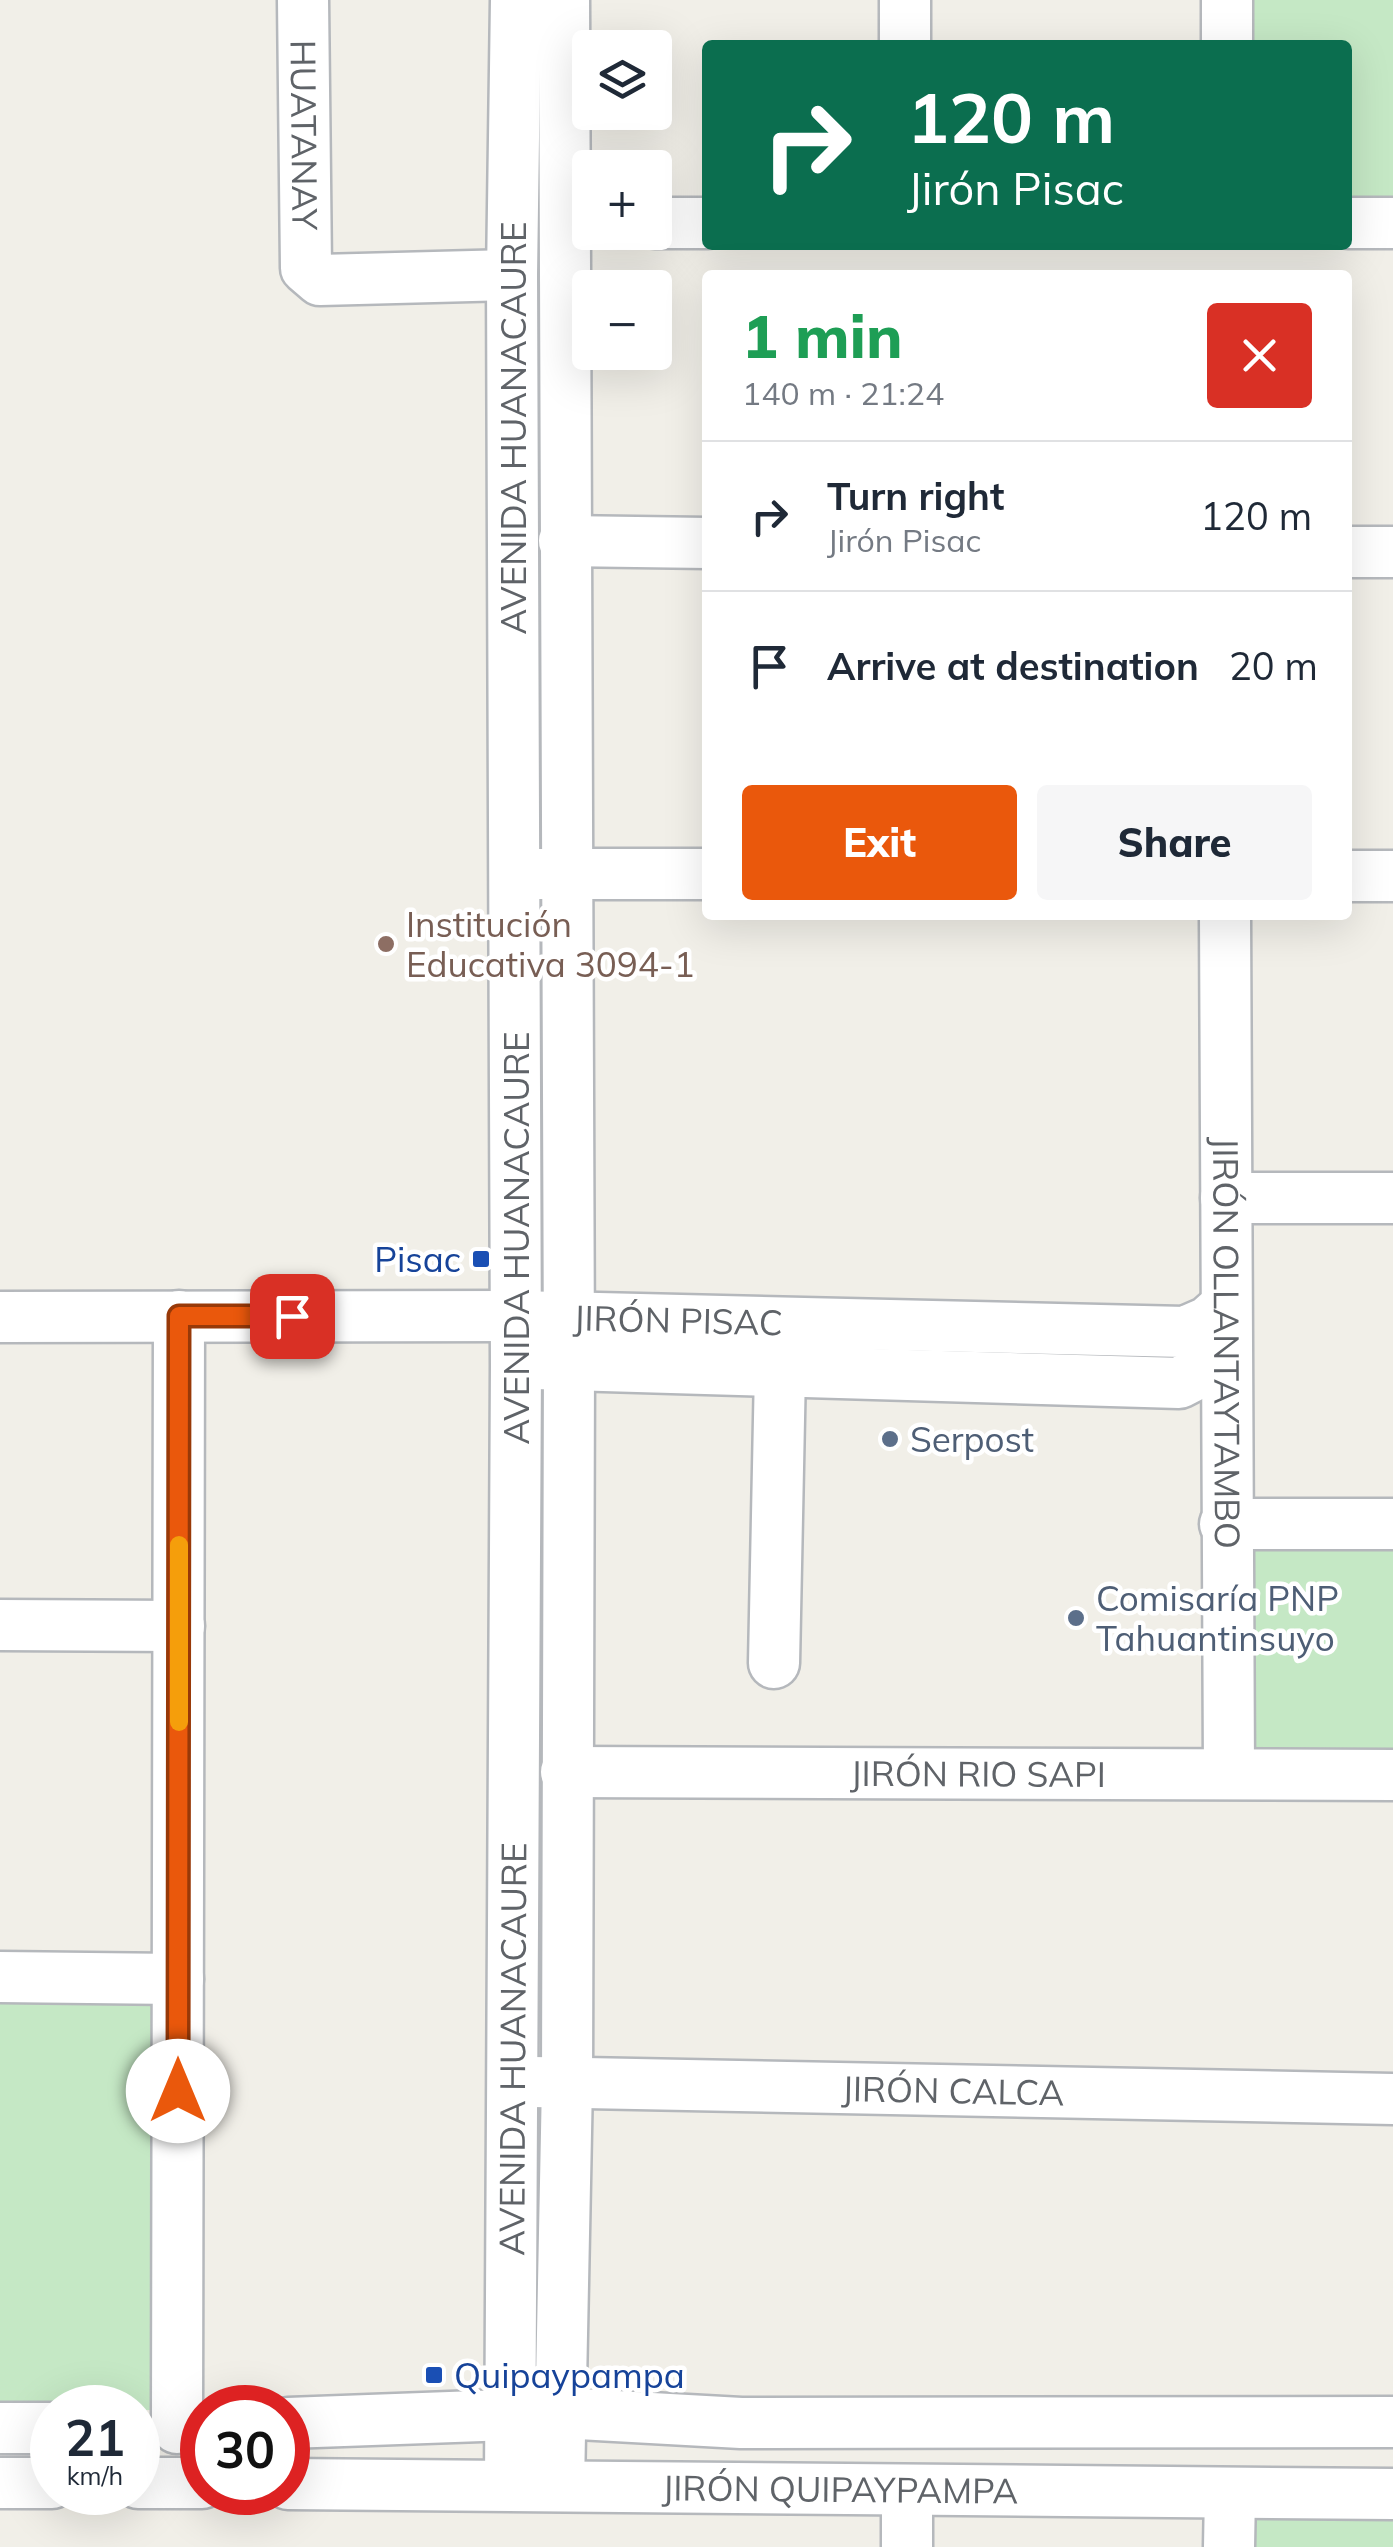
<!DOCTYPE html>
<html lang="en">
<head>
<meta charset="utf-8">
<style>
	body { margin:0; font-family:Mulish,sans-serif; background:#f6f6f7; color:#1f2937; height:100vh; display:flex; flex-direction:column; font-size:38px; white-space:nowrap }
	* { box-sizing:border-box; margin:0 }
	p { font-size:32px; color:#747a83 }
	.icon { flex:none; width:55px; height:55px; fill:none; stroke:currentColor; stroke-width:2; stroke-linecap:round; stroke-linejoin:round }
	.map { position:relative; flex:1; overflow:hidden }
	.panel { position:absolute; left:702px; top:270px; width:650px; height:650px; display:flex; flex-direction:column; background:#fff; border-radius:10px; box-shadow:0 10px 40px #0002 }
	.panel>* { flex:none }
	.banner { position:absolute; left:702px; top:40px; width:650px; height:210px; border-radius:10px; box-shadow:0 10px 40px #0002; background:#0b6e4f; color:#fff; overflow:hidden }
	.tools { position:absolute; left:572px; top:30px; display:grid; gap:20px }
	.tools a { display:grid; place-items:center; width:100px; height:100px; border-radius:10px; background:#fff; box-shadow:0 10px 40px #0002; font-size:50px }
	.speed { position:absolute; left:30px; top:2385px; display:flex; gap:20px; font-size:50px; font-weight:700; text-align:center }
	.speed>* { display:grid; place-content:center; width:130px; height:130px; border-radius:50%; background:#fff; box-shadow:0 10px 40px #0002; line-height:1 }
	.speed small { font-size:25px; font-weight:400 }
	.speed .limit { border:15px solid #d22; background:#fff; color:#111 }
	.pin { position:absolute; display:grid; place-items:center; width:85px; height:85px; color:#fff; margin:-42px; border-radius:20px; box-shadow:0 5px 15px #0006 }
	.me { position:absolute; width:110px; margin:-55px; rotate:0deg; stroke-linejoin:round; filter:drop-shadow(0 0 8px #0008) }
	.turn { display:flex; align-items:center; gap:35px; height:210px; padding:0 40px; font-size:45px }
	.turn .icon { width:130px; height:130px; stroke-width:2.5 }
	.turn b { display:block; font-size:70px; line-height:85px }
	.round { display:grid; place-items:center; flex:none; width:105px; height:105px; border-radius:10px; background:#f6f6f7 }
	.head { display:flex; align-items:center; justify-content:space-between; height:170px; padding:0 40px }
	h1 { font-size:60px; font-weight:800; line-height:75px; color:#1e9e55 }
	.button { display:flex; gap:20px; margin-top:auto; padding:20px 40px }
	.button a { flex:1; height:115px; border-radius:10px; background:#ea580c; color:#fff; font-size:40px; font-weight:800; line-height:115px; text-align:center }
	.button a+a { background:#f6f6f7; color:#1f2937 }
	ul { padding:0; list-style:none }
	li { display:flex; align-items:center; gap:30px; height:150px; padding:0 40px; border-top:2px solid #e0e1e3 }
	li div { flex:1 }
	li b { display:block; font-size:38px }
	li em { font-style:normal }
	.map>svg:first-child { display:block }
	.green { fill:#c5e8c5 }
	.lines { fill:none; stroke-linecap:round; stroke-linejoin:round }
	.minor-casing { stroke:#b5b8bc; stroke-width:55 }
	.minor { stroke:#fff; stroke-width:50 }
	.route-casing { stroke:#983908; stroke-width:25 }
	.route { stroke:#ea580c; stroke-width:18 }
	.slow { stroke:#f59e0b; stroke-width:18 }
	.education-dot { fill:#8d6e63; stroke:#fff; stroke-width:4 }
	.transit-dot { fill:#1a4fb4; stroke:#fff; stroke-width:4 }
	.service-dot { fill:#5c6f8a; stroke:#fff; stroke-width:4 }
	.labels { text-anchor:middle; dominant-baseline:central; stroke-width:9; stroke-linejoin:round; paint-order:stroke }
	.street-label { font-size:35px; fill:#5f6368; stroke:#fff }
	.education-label { font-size:35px; fill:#785e54; stroke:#fff; text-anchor:start }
	.transit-label { font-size:35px; fill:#164399; stroke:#fff; text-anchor:end }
	.service-label { font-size:35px; fill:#4e5e75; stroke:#fff; text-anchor:start }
</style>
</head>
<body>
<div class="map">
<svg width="1393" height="2547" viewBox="0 0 1393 2547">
	<rect width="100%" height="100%" fill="#f1efe8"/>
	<!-- green -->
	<path class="green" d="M 1241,0 L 1393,0 L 1393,222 L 1348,222 L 1348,45 L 1241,45 Z
		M 1243,1539 L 1393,1539 L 1393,1763 L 1243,1761 Z
		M 0,2001 L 160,2001 L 159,2410 L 0,2411 Z
		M 1248,2512 L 1393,2513 L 1393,2547 L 1248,2547 Z"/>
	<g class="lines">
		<!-- minor casing -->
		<g class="minor-casing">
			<g id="minor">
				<path id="s1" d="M 303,0 L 306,268 L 320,280 L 512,275"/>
				<path d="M 905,0 L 905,45"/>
				<path d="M 1227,0 L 1227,45"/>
				<path d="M 655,223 L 708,223"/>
				<path d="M 1348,223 L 1393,223"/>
				<path d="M 564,541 L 708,543"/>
				<path d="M 1348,552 L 1393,552"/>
				<path d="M 533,874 L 708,874"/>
				<path d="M 1348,876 L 1393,876"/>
				<path id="s2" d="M 1225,915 L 1229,1772"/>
				<path d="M 1226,1198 L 1393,1198"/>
				<path id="s3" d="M 0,1317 L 516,1316 L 1185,1332 L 1208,1322 L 1226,1306"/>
				<path d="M 536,1364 L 1179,1383 L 1206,1369 L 1225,1350"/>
				<path d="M 1225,1524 L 1393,1524"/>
				<path d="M 0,1625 L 179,1626"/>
				<path d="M 774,1663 L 780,1370"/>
				<path id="s4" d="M 566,1772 L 1393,1775"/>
				<path d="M 0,1977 L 178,1979"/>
				<path id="s5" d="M 533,2082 L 1393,2099"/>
				<path d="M 288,2423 L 561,2413 L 741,2423 L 1393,2422"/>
				<path d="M 0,2428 L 52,2428"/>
				<path d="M 177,2428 L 179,1316"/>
				<path d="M 0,2483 L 52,2483"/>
				<path d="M 138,2483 L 202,2483"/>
				<path id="s6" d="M 288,2484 L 1393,2494"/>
				<path id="s7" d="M 510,2484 L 516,1365 L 512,275 L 516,0"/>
				<path d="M 559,2485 L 567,2082 L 569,1363 L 564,0"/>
				<path d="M 907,2547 L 907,2493"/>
				<path d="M 1229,2547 L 1230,2494"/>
			</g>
		</g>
		<!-- minor -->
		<use href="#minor" class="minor"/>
	</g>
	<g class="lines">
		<!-- route casing -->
		<g class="route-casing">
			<path id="route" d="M 178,2091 L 179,1316 L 292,1316"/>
		</g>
		<!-- route -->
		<use href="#route" class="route"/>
		<!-- slow -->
		<path class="slow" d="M 179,1722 L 179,1545"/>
	</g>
	<!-- markers -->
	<circle class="education-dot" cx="386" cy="944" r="10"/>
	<g class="transit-dot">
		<rect x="471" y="1249" width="20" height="20" rx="5"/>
		<rect x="424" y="2365" width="20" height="20" rx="5"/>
	</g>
	<g class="service-dot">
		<circle cx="890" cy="1439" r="10"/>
		<circle cx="1076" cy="1618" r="10"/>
	</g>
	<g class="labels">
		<!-- street labels -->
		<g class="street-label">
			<text stroke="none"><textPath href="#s1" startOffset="135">HUATANAY</textPath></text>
			<text transform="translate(513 428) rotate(-90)">AVENIDA HUANACAURE</text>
			<text transform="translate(516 1238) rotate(-90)">AVENIDA HUANACAURE</text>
			<text stroke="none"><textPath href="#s3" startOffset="678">JIRÓN PISAC</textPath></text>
			<text stroke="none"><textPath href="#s2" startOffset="428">JIRÓN OLLANTAYTAMBO</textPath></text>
			<text stroke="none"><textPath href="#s4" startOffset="412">JIRÓN RIO SAPI</textPath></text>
			<text stroke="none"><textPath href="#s7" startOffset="435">AVENIDA HUANACAURE</textPath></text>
			<text stroke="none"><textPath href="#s5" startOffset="420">JIRÓN CALCA</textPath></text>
			<text stroke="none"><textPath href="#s6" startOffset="552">JIRÓN QUIPAYPAMPA</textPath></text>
		</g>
		<!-- education labels -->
		<g class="education-label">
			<text x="406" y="924">Institución<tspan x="406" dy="40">Educativa 3094-1</tspan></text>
		</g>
		<!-- transit labels -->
		<g class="transit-label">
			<text x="461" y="1259">Pisac</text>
			<text x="454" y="2375" text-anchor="start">Quipaypampa</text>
		</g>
		<!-- service labels -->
		<g class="service-label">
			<text x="910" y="1439">Serpost</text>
			<text x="1096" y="1598">Comisaría PNP<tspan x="1096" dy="40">Tahuantinsuyo</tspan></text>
		</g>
	</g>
</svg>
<div class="tools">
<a><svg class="icon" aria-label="layers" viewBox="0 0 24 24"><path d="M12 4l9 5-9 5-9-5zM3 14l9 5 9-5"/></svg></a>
<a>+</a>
<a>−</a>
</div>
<div class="speed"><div>21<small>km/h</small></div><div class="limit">30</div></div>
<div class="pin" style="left:292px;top:1316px;background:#d93025"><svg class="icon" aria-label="arrive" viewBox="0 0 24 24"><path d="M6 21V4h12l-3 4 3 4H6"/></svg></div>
<svg class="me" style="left:178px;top:2091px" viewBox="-20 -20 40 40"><circle r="19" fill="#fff"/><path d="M0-13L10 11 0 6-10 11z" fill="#ea580c"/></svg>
<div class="banner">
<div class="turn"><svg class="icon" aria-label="right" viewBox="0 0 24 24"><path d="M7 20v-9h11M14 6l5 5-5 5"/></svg><div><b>120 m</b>Jirón Pisac</div></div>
</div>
<section class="panel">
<div class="head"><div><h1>1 min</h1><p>140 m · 21:24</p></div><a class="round" style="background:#d93025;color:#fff"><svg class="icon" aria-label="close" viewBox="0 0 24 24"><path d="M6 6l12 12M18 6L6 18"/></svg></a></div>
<ul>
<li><svg class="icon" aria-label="right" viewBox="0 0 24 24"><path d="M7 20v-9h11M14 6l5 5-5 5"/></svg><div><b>Turn right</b><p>Jirón Pisac</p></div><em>120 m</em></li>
<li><svg class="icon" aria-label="arrive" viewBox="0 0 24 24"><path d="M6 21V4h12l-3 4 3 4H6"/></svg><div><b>Arrive at destination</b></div><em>20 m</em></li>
</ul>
<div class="button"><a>Exit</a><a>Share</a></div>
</section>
</div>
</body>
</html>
